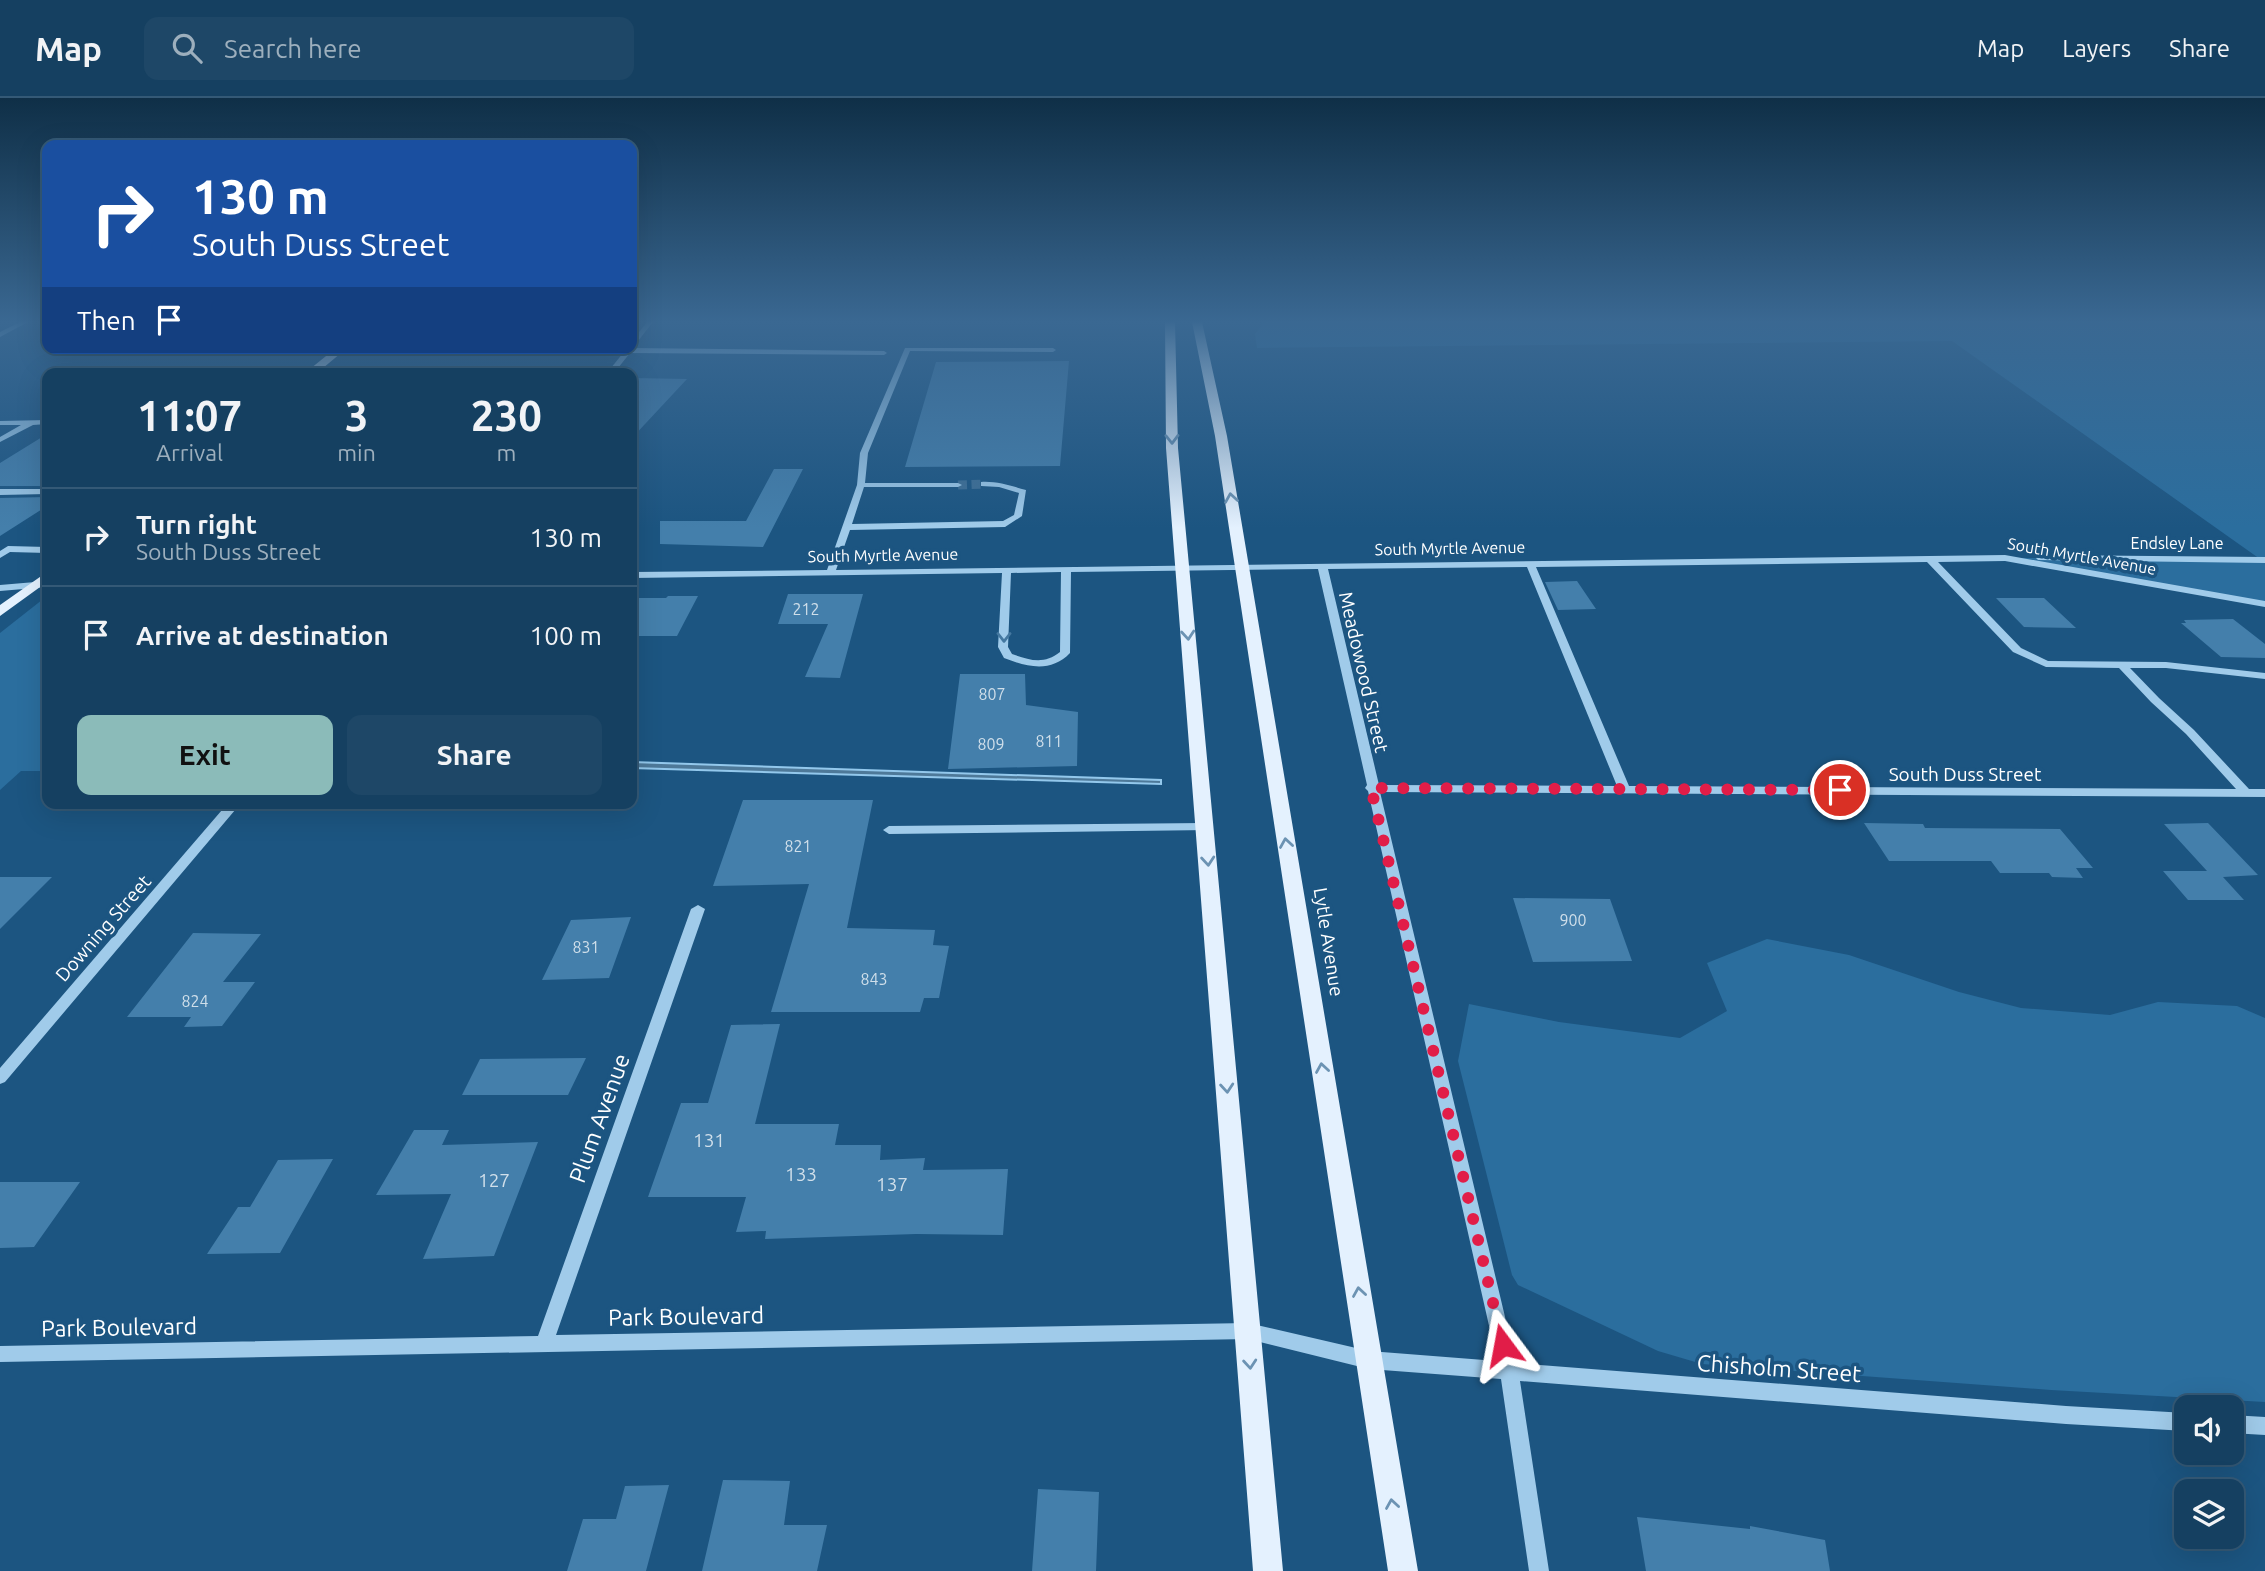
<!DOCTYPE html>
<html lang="en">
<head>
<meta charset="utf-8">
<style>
	body { margin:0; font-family:Ubuntu,sans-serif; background:#1e4767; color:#f1f3f6; height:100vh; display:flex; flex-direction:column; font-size:26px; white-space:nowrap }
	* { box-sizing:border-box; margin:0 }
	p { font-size:23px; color:#9dafbd }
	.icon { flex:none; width:38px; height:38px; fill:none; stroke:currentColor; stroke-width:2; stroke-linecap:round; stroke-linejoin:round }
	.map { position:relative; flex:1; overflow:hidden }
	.side { position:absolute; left:42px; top:270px; width:595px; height:441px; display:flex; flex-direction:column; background:#154061; border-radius:14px; box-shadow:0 7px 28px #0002,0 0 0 2px #345976 }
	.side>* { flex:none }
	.banner { position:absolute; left:42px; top:42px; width:595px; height:214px; border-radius:14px; box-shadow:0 7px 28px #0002,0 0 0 2px #345976; background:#1a4fa0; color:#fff; overflow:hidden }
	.tools { position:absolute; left:2174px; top:1297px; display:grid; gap:14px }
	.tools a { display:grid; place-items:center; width:70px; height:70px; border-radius:14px; background:#154061; box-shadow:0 7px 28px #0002,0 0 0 2px #345976; font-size:35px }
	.pin { position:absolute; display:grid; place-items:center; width:60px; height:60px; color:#fff; margin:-30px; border:4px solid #fff; border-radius:50%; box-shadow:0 2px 7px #0007 }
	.me { position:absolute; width:77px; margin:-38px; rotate:347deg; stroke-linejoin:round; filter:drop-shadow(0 0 5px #0008) }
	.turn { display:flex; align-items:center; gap:24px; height:147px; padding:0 35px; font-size:32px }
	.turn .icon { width:91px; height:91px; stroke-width:2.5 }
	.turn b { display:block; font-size:49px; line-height:60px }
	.then { display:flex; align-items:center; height:66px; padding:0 35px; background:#0003; gap:14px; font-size:26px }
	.eta { display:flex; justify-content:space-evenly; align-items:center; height:119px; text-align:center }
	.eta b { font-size:42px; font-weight:700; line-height:49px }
	.button { display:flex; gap:14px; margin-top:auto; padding:14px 35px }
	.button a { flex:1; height:80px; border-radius:14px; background:#8bbbb9; color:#111; font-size:28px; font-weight:700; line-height:80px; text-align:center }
	.button a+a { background:#1e4767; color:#f1f3f6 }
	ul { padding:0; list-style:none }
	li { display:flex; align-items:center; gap:21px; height:98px; padding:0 35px; border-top:2px solid #345976 }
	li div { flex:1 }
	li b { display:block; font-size:26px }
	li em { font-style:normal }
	header { display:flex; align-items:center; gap:42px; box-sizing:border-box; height:98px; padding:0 35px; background:#154061; border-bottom:2px solid #345976 }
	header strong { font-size:33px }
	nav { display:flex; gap:38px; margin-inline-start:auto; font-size:24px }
	.search { width:490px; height:63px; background:#1e4767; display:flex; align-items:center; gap:18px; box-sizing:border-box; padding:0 24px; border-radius:14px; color:#9dafbd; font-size:26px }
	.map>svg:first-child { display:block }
	.green { fill:#2b6e9e }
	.water { fill:#4e7999; stroke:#93c8ec; stroke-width:2 }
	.building { fill:#447fab }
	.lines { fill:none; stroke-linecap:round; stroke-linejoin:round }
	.minor-tunnel { stroke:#3e6e94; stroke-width:9; stroke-dasharray:9 4.5; stroke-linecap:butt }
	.minor { fill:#a0cbea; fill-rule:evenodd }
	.major { fill:#e4f1fe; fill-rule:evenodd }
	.oneway { stroke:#6c93b3 }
	.oneway2 { stroke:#4478a0 }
	.route { stroke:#e11d48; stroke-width:12; stroke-dasharray:0 21.6 }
	.labels { text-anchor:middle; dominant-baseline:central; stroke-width:7; stroke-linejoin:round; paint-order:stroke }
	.far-street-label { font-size:16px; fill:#fff; stroke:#1c5581 }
	.number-label { font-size:16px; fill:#d0dfea }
	.street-label { font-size:19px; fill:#fff; stroke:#1c5581 }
	.near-number-label { font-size:19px; fill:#d0dfea }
	.near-street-label { font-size:23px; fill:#fff; stroke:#1c5581 }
</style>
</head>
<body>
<header>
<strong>Map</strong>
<div class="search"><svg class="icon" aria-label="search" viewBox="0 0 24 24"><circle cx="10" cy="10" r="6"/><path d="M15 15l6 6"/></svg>Search here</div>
<nav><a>Map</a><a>Layers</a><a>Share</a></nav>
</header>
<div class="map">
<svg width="2265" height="1473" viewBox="0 0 2265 1473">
	<rect width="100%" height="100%" fill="#1c5581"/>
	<!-- green -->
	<path class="green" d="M 1264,224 L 2265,224 L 2265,506 L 2005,460 L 2260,461 L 1952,243 L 1257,250 L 1255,236 Z
		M 47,498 L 47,673 L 21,673 L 0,692 L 0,535 Z
		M 1767,841 L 1849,857 L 1959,894 L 2021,910 L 2110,917 L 2158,904 L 2237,908 L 2265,920 L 2265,1304 L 2051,1292 L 1702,1266 L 1658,1253 L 1518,1187 L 1512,1177 L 1458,963 L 1469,906 L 1559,924 L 1680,940 L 1727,913 L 1707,865 Z"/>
	<!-- water -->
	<path class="water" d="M 632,664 L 1161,682 L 1161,686 L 632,670 Z"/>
	<!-- building -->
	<path class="building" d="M 1069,263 L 1060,368 L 905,369 L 936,264 Z
		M 632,280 L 687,281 L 632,340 Z
		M 47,336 L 47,388 L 0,388 L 0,365 Z
		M 774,371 L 803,371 L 763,449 L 660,446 L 660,423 L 746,423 Z
		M 47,399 L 47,408 L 0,438 L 0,400 Z
		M 1577,483 L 1596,511 L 1558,512 L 1545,484 Z
		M 788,496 L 863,496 L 840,580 L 805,579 L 828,526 L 778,526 Z
		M 668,498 L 698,498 L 677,538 L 632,538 L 632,500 L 666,500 Z
		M 1996,500 L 2044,500 L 2076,530 L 2024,529 Z
		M 2233,521 L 2265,546 L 2265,560 L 2221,559 L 2181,525 L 2186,525 L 2184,522 Z
		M 960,576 L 1025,576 L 1026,607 L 1078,614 L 1077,668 L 948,671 Z
		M 743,702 L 873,702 L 847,830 L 935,832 L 933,847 L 949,848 L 939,900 L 924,900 L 920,914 L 771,914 L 809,786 L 713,788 Z
		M 1864,725 L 1923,726 L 1925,730 L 2060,731 L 2093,770 L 2076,770 L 2083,780 L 2052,779 L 2049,775 L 2000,775 L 1991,763 L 1889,763 Z
		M 2208,725 L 2258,777 L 2223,779 L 2244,802 L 2188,802 L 2163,773 L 2207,773 L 2164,726 Z
		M 0,779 L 52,779 L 0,831 Z
		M 1513,800 L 1610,801 L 1632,863 L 1533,864 Z
		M 631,819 L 609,880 L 542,882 L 571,822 Z
		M 193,835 L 261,836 L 223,884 L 255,884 L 222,928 L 184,929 L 191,919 L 127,919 Z
		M 780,926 L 755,1026 L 839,1026 L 835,1047 L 881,1047 L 880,1062 L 925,1060 L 923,1072 L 1008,1071 L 1003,1137 L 916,1136 L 765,1141 L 766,1133 L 736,1134 L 746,1099 L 648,1099 L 681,1005 L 708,1005 L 731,927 Z
		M 586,960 L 568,997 L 462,997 L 480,961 Z
		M 414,1032 L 449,1032 L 442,1047 L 538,1044 L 494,1158 L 423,1161 L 451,1096 L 376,1097 Z
		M 333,1061 L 280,1155 L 207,1156 L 238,1109 L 250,1109 L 278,1062 Z
		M 0,1084 L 80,1084 L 34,1149 L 0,1150 Z
		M 723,1382 L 790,1383 L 784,1427 L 827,1427 L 817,1473 L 702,1473 Z
		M 669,1387 L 646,1473 L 567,1473 L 583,1421 L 616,1421 L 625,1388 Z
		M 1038,1391 L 1099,1394 L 1096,1473 L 1032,1473 Z
		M 1637,1419 L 1750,1431 L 1750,1428 L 1825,1442 L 1830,1473 L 1646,1473 Z"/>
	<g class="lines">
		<!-- minor-tunnel -->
		<path class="minor-tunnel" d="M 958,387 L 984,386"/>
		<!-- minor -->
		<path class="minor" d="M 20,224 L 28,224 L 0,239 L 0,234 Z
			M 647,224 L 653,224 L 634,248 L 632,249 L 632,243 Z
			M 355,250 L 632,250 L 884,253 L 887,255 L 884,257 L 630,255 L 614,275 L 607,275 L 623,255 L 358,252 Z
			M 905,250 L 1053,250 L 1056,252 L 1053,254 L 910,253 L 868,355 L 865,385 L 958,385 L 962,387 L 958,389 L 864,389 L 852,426 L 1003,423 L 1014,417 L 1019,395 L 999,389 L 981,388 L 981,384 C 997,383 1011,388 1026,392 L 1022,418 L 1005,429 L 850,432 L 836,472 L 2005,457 L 2265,503 L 2265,509 L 2005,463 L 1938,464 L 2021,550 L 2048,563 L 2166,564 L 2265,575 L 2265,581 L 2166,570 L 2130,570 L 2159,600 L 2194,632 L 2249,691 L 2265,691 L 2265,699 L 1380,694 L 1516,1265 L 2066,1308 L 2186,1315 L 2186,1333 L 2066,1326 L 1520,1283 L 1549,1473 L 1529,1473 L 1501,1281 L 1369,1271 L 1248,1241 L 0,1264 L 0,1248 L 538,1238 L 691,811 L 698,807 L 705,811 L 556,1237 L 1248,1225 L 1369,1253 L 1497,1263 L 1368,693 L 1365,690 L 1367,687 L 1318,471 L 1071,474 L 1070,555 C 1051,575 1027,569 1004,560 L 998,549 L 1002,475 L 632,480 L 632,474 L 827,472 L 857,387 L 860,355 ZM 1927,464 L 2013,554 L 2046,569 L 2119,570 L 2151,604 L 2186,636 L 2236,691 L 1629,688 L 1536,469 ZM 1527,469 L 1617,688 L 1379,687 L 1328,471 ZM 1061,474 L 1060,554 C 1044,567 1029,562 1012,556 L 1008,549 L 1011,475 Z
			M 47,322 L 47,326 L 33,327 L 0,344 L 0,339 L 21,327 L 0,327 L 0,323 Z
			M 0,391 L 47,391 L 47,396 L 0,397 Z
			M 8,448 L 47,449 L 47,455 L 10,454 L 0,460 L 0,453 Z
			M 2041,457 L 2265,459 L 2265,465 L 2038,462 L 2036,460 Z
			M 47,483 L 47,489 L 0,493 L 0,487 Z
			M 228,705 L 241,705 L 5,984 L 0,986 L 0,970 Z
			M 1205,725 L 1211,729 L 1209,732 L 889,736 L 883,732 L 889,728 Z
			M 2231,1317 L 2265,1319 L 2265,1337 L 2231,1335 Z"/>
		<!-- major -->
		<path class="major" d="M 1165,224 L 1175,224 L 1178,350 L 1283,1473 L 1253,1473 L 1166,350 Z
			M 1192,224 L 1202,224 L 1227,338 L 1418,1473 L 1388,1473 L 1215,338 Z
			M 336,250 L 347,250 L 317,275 L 305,275 Z
			M 47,474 L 47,484 L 0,518 L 0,507 Z"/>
	</g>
	<!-- one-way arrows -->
	<defs><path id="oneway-chevron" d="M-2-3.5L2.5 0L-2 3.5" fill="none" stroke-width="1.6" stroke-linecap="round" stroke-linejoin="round" transform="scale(1.75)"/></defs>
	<g class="oneway">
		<use href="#oneway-chevron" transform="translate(1172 341) rotate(89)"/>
		<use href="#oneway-chevron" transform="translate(1231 400) rotate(-99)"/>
		<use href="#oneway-chevron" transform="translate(1188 537) rotate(85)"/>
		<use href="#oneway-chevron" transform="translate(1286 745) rotate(-99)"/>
		<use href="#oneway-chevron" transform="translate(1208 763) rotate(85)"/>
		<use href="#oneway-chevron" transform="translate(1322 970) rotate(-99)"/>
		<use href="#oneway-chevron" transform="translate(1227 990) rotate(85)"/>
		<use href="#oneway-chevron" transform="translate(1359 1194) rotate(-99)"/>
		<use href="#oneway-chevron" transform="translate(1250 1266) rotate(85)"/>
		<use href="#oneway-chevron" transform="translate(1392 1406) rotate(-99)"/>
	</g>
	<use class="oneway2" href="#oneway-chevron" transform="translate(1004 539) rotate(90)"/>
	<!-- sky -->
	<linearGradient id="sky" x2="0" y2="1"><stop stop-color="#0f2f47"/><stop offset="0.52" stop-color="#3a6892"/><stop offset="1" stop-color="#3a6892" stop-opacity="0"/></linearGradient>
	<rect width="2265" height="430" fill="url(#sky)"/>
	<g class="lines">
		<!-- route -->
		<path class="route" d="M 1503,1247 L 1371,690 L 1840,692"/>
	</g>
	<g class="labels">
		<!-- far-street labels -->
		<g class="far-street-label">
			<text x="2177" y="445">Endsley Lane</text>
			<text transform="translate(1450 450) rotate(-1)">South Myrtle Avenue</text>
			<text transform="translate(883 457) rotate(-1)">South Myrtle Avenue</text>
			<text transform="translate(2082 458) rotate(10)">South Myrtle Avenue</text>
		</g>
		<!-- number labels -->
		<g class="number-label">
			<text x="806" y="511">212</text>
			<text x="992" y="596">807</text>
			<text x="1049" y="643">811</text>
			<text x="991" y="646">809</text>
			<text x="798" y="748">821</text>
			<text x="1573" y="822">900</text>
			<text x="586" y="849">831</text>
			<text x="874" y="881">843</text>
			<text x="195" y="903">824</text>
		</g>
		<!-- street labels -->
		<g class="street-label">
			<text transform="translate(1364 574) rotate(77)">Meadowood Street</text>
			<text x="1965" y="676">South Duss Street</text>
			<text transform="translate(103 830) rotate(-49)">Downing Street</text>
			<text transform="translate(1329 844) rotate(81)">Lytle Avenue</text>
		</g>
		<!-- near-number labels -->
		<g class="near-number-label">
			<text x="709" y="1042">131</text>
			<text x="801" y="1076">133</text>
			<text x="494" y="1082">127</text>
			<text x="892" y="1086">137</text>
		</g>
		<!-- near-street labels -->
		<g class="near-street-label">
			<text transform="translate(599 1020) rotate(-70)">Plum Avenue</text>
			<text transform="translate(686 1218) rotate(-1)">Park Boulevard</text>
			<text transform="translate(119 1229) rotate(-1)">Park Boulevard</text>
			<text transform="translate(1779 1270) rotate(4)">Chisholm Street</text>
		</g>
	</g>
</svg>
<div class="tools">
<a><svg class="icon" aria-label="sound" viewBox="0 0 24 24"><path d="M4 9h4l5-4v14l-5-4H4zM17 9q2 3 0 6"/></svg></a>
<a><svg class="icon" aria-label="layers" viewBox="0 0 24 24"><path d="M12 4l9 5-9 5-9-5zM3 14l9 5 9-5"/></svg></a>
</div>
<div class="pin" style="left:1840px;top:692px;background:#d93025"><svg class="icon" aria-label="arrive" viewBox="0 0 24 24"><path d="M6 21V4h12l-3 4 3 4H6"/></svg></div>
<svg class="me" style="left:1503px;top:1247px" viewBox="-20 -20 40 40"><path d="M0-17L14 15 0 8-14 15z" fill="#e11d48" stroke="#fff" stroke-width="4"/></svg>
<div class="banner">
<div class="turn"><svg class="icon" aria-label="right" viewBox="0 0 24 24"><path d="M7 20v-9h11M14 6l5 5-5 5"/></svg><div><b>130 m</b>South Duss Street</div></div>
<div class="then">Then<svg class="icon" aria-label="arrive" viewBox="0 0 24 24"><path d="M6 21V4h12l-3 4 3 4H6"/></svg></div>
</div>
<section class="side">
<div class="eta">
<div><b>11:07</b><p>Arrival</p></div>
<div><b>3</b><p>min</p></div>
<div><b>230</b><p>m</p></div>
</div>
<ul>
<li><svg class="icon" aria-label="right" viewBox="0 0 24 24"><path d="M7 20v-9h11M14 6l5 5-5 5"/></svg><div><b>Turn right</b><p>South Duss Street</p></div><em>130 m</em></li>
<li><svg class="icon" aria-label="arrive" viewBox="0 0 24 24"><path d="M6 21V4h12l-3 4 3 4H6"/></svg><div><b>Arrive at destination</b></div><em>100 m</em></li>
</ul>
<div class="button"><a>Exit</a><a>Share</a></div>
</section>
</div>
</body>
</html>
